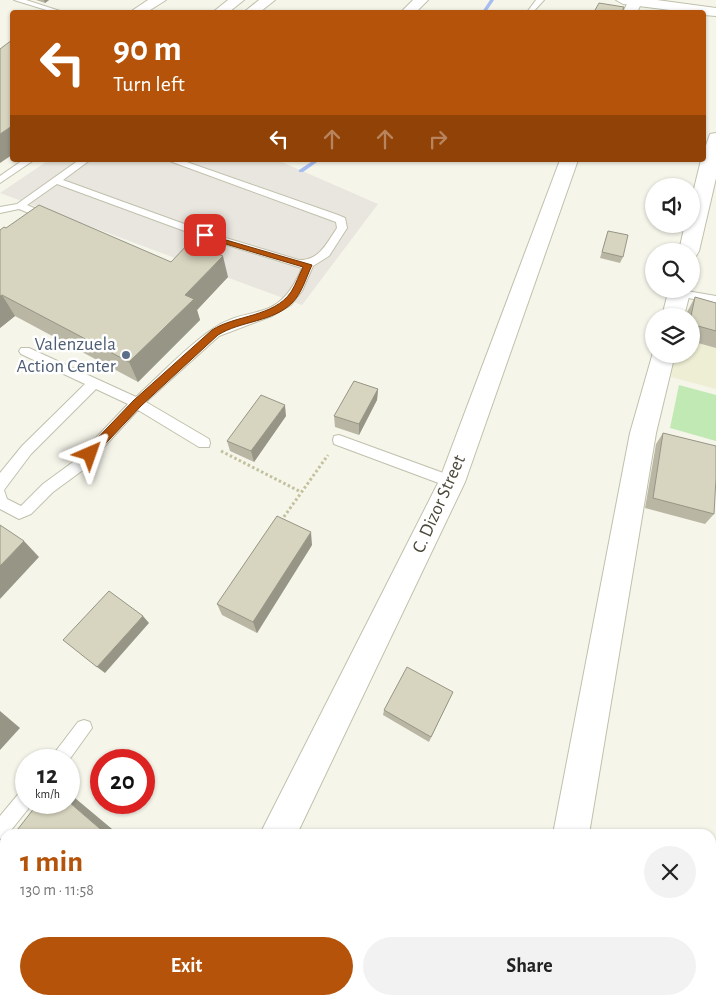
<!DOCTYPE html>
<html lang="en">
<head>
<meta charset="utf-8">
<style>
	body { margin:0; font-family:"Alegreya Sans",sans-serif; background:#f2f2f2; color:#222; height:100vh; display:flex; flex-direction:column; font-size:19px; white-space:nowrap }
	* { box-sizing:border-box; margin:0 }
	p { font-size:16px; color:#767676 }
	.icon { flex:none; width:28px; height:28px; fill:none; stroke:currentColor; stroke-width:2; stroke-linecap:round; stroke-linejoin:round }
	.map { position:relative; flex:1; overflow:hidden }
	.side { position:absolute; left:0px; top:829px; width:716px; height:176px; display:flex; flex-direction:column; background:#fff; border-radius:15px 15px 0 0; box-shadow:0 1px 4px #0004 }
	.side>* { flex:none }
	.guide { position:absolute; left:10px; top:10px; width:696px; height:152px; border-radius:5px; box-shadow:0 1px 4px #0004; background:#b45309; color:#fff; overflow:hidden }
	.fabs { position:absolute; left:645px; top:178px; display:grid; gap:10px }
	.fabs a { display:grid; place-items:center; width:55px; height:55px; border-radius:50%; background:#fff; box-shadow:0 1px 4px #0004; font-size:25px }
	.speed { position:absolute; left:15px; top:749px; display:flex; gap:10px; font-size:25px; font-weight:700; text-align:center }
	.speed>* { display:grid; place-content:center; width:65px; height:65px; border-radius:50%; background:#fff; box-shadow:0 1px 4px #0004; line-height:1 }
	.speed small { font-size:12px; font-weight:400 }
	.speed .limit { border:8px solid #d22; background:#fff; color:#111 }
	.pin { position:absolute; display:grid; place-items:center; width:42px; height:42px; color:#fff; margin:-21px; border-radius:10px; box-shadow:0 2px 8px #0006 }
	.me { position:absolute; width:55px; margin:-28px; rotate:43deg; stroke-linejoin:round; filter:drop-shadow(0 0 4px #0008) }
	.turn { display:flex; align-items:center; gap:18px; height:105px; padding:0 20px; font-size:22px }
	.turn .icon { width:65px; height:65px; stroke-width:2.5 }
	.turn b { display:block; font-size:35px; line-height:42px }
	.lanes { display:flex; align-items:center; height:48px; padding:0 20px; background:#0003; justify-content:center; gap:25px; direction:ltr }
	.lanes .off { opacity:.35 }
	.round { display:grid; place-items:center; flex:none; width:52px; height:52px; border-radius:26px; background:#f2f2f2 }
	.head { display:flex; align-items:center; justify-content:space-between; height:85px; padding:0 20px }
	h1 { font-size:30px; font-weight:600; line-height:38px; color:#b45309 }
	.primary-button { display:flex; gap:10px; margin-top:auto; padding:10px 20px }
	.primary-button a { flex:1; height:58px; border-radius:30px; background:#b45309; color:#fff; font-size:20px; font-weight:600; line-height:58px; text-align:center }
	.primary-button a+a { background:#f2f2f2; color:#222 }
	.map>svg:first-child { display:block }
	.industrial { fill:#e8e6de }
	.education { fill:#eeeed4 }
	.green { fill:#c1e9b3 }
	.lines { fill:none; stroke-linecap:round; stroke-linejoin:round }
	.stream { fill:#a7bdf1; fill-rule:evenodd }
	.service-casing { stroke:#c1c0ac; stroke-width:2 }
	.minor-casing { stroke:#c1c0ac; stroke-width:2 }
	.tertiary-casing { stroke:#c1c0ac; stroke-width:2 }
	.path { stroke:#c3c19d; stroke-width:3; stroke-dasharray:2.5 2.5; stroke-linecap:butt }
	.service { fill:#fff; fill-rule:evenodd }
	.minor { fill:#fff; fill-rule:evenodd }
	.tertiary { fill:#fff; fill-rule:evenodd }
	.wall { fill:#b9b7a4 }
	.shaded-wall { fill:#969586 }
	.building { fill:#d7d5bf; stroke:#969586 }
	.route { fill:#b45309; stroke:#753606 }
	.service-dot { fill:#5c6f8a; stroke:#fff; stroke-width:2 }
	.labels { text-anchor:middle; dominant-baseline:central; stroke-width:5; stroke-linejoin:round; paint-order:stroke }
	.service-label { font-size:19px; fill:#4e5e75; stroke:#fff; text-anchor:end }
	.street-label { font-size:19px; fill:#494838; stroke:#fff }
</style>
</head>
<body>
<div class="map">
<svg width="716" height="1004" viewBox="0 0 716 1004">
	<rect width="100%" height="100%" fill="#f5f5ea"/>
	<!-- industrial -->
	<path class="industrial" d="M 49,160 L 277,160 L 378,204 L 302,305 L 0,193 Z"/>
	<!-- education -->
	<path class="education" d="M 683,309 L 716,318 L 716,389 L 671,377 L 675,354 L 691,354 L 691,316 L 682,316 Z"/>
	<!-- green -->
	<path class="green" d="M 679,385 L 716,395 L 716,441 L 670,428 Z"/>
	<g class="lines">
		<!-- stream -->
		<path class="stream" d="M 490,0 L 494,0 L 486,12 L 482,12 Z
			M 314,160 L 320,160 L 303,172 L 299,172 L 299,170 Z"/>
		<!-- service casing -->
		<g class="service-casing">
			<path id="service" d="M 14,0 L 26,0 L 63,12 L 53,12 Z
				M 536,0 L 544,0 L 533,12 L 527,12 Z
				M 23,160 L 34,160 L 0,183 L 0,176 Z
				M 79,160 L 90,160 L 63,180 L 209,233 L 299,260 C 319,261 327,243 337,228 L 336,222 L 167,160 L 181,160 L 338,215 L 345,218 L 347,228 L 329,256 L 313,266 L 302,291 L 291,305 L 272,316 L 219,336 L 146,402 L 209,439 L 210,443 L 209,447 L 199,447 L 138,410 L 83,470 L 53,492 L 31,514 L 19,519 L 0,509 L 0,473 L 22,446 L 85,384 L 21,354 L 19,351 L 21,348 L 29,348 L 136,397 C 160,375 184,349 211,330 C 251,302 277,327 302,268 L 201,237 L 57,184 L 27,205 L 51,215 L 51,219 L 43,219 L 19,209 L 0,213 L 0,207 L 17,204 ZM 96,389 L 128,404 L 73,462 L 43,484 L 21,506 L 7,499 L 4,490 L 31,454 Z
				M 675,289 L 716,296 L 716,304 L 675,295 Z
				M 339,435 L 457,478 L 459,482 L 457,486 L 452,488 L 334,444 L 333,440 L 334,436 Z
				M 84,720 L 90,722 L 92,728 L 69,760 L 49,760 L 78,722 Z
				M 26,789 L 26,802 L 33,802 L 32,804 L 8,834 L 5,834 L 5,837 L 0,839 L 0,816 L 20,792 Z"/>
		</g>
		<!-- minor casing -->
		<g class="minor-casing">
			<path id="minor" d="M 148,0 L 166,0 L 147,12 L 130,12 Z
				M 228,0 L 244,0 L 229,12 L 213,12 Z
				M 259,0 L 275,0 L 260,12 L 244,12 Z
				M 413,0 L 428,0 L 416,12 L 401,12 Z
				M 629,0 L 641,0 L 642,2 L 637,12 L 623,12 Z
				M 716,133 L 716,178 L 699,251 L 696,256 L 691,257 L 691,251 L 679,251 L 685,224 L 691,224 L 691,201 L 701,160 L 704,160 L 704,151 L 710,134 Z
				M 560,160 L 578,160 L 465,482 L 297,834 L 260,834 L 439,481 Z
				M 669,289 L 691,289 L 684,316 L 662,316 Z
				M 654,349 L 654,354 L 675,354 L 656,433 L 589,834 L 553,834 L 630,433 Z
				M 356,1000 L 398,1000 L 399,1004 L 357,1004 Z
				M 519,1000 L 559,1000 L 558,1004 L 518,1004 Z"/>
		</g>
		<!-- tertiary casing -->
		<g class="tertiary-casing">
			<path id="tertiary" d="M 616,0 L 657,0 L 716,8 L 716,16 L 704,15 L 704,12 L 686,12 L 623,4 Z"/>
		</g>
		<!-- path -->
		<path class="path" d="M 221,451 L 301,492
			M 281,521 L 328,455"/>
		<!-- service -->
		<use href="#service" class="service"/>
		<!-- minor -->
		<use href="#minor" class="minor"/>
		<!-- tertiary -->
		<use href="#tertiary" class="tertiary"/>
	</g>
	<!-- wall -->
	<path class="wall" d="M 36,0 L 49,0 L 45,3 Z
		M 6,228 L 171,262 L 228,277 L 197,310 L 200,320 L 138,382 L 15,316 L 0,328 Z
		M 608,231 L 623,257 L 620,263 L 600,258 Z
		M 695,297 L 716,303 L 716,348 L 691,341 L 691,316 L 686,316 L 687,312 Z
		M 378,389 L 377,400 L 359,435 L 335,427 L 334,416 Z
		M 286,416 L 254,462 L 230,451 L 227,441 Z
		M 663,433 L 714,514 L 705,524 L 645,508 L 656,444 Z
		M 312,545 L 257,633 L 222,615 L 217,604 Z
		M 453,692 L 429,742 L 383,715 L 384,710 Z"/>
	<!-- shaded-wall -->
	<path class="shaded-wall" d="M 44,0 L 49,0 L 45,3 Z
		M 12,126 L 12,155 L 0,163 L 0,134 Z
		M 223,256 L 228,277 L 197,310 L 200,320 L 138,382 L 129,362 L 185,295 Z
		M 2,295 L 15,316 L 0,328 L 0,296 Z
		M 378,389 L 377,400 L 359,435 L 359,424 Z
		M 285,405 L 286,416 L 254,462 L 251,451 Z
		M 311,532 L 312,545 L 257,633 L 253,622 Z
		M 24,541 L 39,557 L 0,599 L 0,566 Z
		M 143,616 L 149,623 L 105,673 L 97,667 Z
		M 0,711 L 20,728 L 0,750 Z
		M 69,793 L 118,834 L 106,834 L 69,802 Z
		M 140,1000 L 163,1000 L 168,1004 L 144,1004 Z"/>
	<!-- building -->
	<path class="building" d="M 599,3 L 624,7 L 622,12 L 594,12 Z
		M 12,40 L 12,126 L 0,134 L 0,49 Z
		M 39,205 L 171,262 L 189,243 L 223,256 L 185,295 L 194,299 L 129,362 L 2,295 L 0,296 L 0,230 L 4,227 L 6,228 Z
		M 608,231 L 628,235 L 623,257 L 602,252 Z
		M 695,297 L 716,303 L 716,331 L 691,324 L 691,316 Z
		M 354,381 L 378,389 L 359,424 L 334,416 Z
		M 261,395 L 285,405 L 251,451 L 227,441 Z
		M 663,433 L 716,446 L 716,478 L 714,514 L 653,498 Z
		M 277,516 L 311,532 L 253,622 L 217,604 Z
		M 0,525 L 24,541 L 0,566 Z
		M 109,591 L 143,616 L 97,667 L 63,640 Z
		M 407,667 L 453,692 L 431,737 L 384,710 Z
		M 39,802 L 69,802 L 106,834 L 14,834 Z
		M 5,844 L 5,1000 L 140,1000 L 144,1004 L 0,1004 L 0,850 Z"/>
	<!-- route -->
	<path class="route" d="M 202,233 L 312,265 C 306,278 302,293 292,303 C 273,322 240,321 218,335 L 141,406 L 93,457 L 86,457 L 86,450 L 134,400 L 212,330 C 235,315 274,317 291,292 C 296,284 299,275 303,267 L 202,237 Z"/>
	<!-- markers -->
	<circle class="service-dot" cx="126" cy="355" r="5"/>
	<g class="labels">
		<!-- service labels -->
		<g class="service-label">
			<text x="116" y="344">Valenzuela<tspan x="116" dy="22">Action Center</tspan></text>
		</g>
		<!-- street labels -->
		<g class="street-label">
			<text transform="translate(439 504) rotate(-66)">C. Dizor Street</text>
		</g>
	</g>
</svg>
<div class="fabs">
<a><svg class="icon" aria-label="sound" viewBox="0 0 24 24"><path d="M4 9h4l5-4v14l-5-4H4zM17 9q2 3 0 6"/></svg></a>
<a><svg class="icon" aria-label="search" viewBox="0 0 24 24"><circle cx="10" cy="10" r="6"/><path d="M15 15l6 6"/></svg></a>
<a><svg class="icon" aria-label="layers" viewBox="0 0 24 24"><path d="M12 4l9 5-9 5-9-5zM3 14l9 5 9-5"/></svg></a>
</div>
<div class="speed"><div>12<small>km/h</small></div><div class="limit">20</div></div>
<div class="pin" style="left:205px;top:235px;background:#d93025"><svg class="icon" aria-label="arrive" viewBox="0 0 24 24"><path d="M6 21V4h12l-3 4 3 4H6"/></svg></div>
<svg class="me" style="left:90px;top:454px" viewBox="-20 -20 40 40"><path d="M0-17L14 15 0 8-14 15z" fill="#b45309" stroke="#fff" stroke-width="4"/></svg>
<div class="guide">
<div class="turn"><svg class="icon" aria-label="left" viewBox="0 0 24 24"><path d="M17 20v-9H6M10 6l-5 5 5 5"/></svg><div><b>90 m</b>Turn left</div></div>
<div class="lanes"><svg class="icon" aria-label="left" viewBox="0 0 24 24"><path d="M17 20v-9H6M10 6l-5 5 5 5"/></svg><svg class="icon off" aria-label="ahead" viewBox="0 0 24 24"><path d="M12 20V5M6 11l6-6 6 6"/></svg><svg class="icon off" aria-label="ahead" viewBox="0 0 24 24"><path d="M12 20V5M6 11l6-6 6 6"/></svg><svg class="icon off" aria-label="right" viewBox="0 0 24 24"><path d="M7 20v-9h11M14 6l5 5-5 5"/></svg></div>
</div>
<section class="side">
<div class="head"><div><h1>1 min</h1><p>130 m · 11:58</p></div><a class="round"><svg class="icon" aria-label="close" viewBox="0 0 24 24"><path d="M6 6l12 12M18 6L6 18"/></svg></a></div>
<div class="primary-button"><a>Exit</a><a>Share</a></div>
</section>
</div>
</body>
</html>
